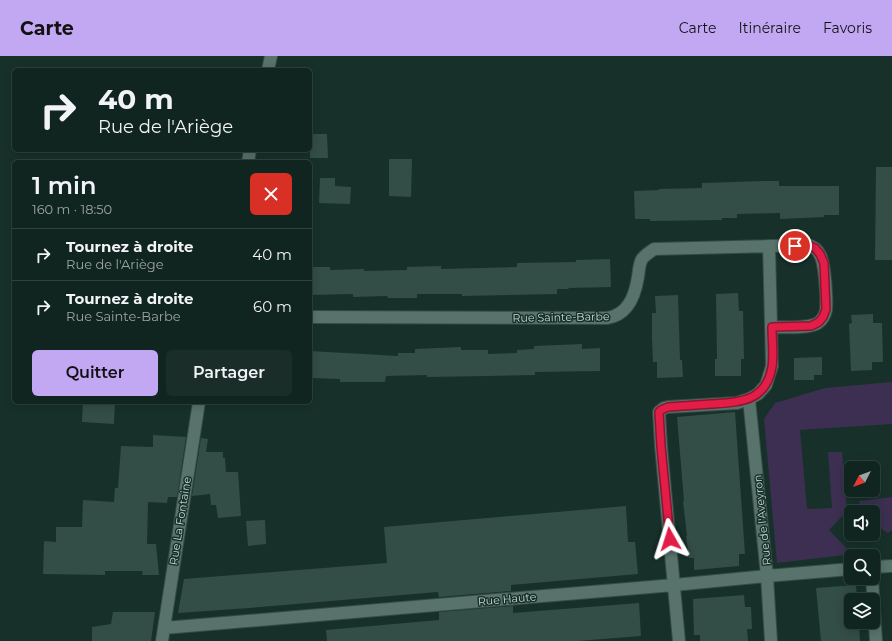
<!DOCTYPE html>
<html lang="fr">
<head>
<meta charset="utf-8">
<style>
	body { margin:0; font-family:Montserrat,sans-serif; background:#1a2d29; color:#f1f3f6; height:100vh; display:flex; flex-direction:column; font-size:15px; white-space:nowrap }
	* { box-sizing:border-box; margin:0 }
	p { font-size:13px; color:#9ca5a5 }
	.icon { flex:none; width:22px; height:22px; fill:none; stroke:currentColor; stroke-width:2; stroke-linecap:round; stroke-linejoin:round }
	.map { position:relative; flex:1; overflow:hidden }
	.sheet { position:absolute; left:12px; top:104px; width:300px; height:244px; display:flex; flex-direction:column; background:#112520; border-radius:6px; box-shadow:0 2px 10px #0003,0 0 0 1px #30423e }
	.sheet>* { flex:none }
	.banner { position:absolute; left:12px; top:12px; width:300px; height:84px; border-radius:6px; box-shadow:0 2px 10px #0003,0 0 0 1px #30423e; background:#112520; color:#f1f3f6; overflow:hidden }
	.needle { width:26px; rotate:228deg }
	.buttons { position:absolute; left:844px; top:405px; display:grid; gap:8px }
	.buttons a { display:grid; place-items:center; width:36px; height:36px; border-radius:6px; background:#112520; box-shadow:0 2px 10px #0003,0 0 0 1px #30423e; font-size:20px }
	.pin { position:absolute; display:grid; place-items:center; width:34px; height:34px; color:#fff; margin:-17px; border:2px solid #fff; border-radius:50%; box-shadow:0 1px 4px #0007 }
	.me { position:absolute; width:44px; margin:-22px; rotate:354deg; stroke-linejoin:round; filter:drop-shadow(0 0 3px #0008) }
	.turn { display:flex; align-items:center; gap:14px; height:84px; padding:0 20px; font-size:18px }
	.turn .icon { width:52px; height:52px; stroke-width:2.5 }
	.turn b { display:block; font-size:28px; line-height:34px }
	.round { display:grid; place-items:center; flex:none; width:42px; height:42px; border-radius:6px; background:#1a2d29 }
	.summary { display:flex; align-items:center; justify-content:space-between; height:68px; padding:0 20px }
	h1 { font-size:24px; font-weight:600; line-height:30px }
	.primary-button { display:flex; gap:8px; margin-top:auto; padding:8px 20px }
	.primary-button a { flex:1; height:46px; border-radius:6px; background:#c2a8f3; color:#111; font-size:16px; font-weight:600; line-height:46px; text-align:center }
	.primary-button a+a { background:#1a2d29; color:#f1f3f6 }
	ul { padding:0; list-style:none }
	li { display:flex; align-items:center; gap:12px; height:52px; padding:0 20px; border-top:1px solid #30423e }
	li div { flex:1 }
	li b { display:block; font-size:15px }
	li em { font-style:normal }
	header { display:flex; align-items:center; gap:24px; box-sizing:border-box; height:56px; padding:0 20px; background:#c2a8f3; color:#111 }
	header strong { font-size:19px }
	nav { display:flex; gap:22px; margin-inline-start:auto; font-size:14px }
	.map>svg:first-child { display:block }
	.green { fill:#3c2f52 }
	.building { fill:#334e46 }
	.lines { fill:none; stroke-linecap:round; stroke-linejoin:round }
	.street-casing { stroke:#354b45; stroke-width:14 }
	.street { stroke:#57736b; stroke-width:12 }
	.route-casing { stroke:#92132f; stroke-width:10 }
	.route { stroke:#e11d48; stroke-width:7 }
	.labels { text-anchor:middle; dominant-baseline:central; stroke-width:3; stroke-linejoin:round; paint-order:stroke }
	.street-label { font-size:11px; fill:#cad9d4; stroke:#17312a }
</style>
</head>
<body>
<header>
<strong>Carte</strong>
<nav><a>Carte</a><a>Itinéraire</a><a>Favoris</a></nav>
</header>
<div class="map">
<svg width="892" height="585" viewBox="0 0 892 585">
	<rect width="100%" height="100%" fill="#17312a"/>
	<!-- green -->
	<path class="green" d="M 892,326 L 892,368 L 800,374 L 807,453 L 832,452 L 828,396 L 842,396 L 847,455 L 829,474 L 852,498 L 777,507 L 764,363 L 775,347 L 825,332 Z
		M 892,441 L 892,474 L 888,477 L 873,467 L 873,456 L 862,456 L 859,445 Z"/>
	<!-- building -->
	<path class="building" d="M 310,78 L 327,78 L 328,102 L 310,102 Z
		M 389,103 L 412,103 L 411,141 L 389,140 Z
		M 876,111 L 892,111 L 892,204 L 875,204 Z
		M 320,122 L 335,122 L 335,130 L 351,131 L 350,148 L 319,147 Z
		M 766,125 L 779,125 L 779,130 L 839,130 L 839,159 L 824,159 L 824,161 L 780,163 L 780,157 L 737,158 L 737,162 L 722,162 L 722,164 L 650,165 L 650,163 L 635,163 L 634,135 L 659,134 L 659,133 L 702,132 L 702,127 Z
		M 610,203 L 611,231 L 568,232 L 569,233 L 557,233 L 557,238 L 462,240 L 462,238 L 417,238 L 417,242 L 388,242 L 387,240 L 353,241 L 353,238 L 311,239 L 310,236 L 310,211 L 330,211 L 330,214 L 364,213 L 364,215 L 407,214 L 407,211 L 441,210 L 441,213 L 517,211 L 517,207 L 576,206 L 576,204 Z
		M 738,237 L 739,255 L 743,255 L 744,303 L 741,303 L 741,320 L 715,320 L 715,303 L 717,303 L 716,238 Z
		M 678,239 L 680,304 L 682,304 L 683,321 L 657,322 L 657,306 L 653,306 L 652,282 L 652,257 L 656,257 L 655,240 Z
		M 873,258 L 873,267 L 882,267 L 883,306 L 872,306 L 872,314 L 851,315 L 849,268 L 852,267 L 851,259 Z
		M 582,288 L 582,293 L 600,292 L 600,315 L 535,316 L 535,319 L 487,320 L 427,321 L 427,319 L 386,320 L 385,326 L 340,326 L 340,323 L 311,322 L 312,318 L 310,318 L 310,295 L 398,300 L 398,297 L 415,297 L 415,293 L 461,291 L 461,294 L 488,294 L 488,298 L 517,297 L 517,294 L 534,293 L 534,290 Z
		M 822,301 L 822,319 L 814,319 L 814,324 L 794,324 L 794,302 Z
		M 83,346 L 115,347 L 114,368 L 82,366 Z
		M 735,356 L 745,498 L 739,498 L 739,510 L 694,514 L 694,502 L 689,502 L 686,480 L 687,480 L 683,445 L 684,445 L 677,361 Z
		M 153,379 L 186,381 L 177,441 L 168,441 L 167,447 L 148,446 L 147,488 L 156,488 L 159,519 L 142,519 L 143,515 L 105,515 L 105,519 L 43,518 L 44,485 L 56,486 L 56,471 L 82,471 L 83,444 L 114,446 L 115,432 L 118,432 L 121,390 L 153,391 Z
		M 201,382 L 208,383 L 206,396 L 223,396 L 223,402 L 225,402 L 226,416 L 238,416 L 241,460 L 218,462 L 216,449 L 211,449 L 210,438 L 192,440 Z
		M 626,450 L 628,486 L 635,486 L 638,518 L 511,529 L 511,535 L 439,541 L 438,536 L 249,552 L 178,557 L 184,523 L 387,507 L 384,471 Z
		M 265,464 L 266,488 L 248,490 L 246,465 Z
		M 856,529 L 857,544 L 851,544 L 851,566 L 859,566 L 860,585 L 821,585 L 816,532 Z
		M 744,539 L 745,551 L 751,551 L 752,573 L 747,573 L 748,585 L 700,585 L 700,579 L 694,579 L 693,543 Z
		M 639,547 L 641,580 L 578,585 L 327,585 L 326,574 L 439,564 L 439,556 L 513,550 L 513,557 Z
		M 113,556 L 155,556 L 151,585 L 92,585 L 92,571 L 111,568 Z"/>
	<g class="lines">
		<!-- street casing -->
		<g class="street-casing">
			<path id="street" d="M 268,14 L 271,0
				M 248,106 L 250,94
				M 310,261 L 607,262 C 628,259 635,240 638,221 C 639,215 639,208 642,203 C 645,199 650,196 654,193 L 808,189 C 814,191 817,193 820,199 C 825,207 827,244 826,254 C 825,259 822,264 818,267 C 808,273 784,271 772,271
				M 749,343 L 767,520 L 771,585
				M 873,511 L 892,510
				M 872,522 L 876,585
				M 164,572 L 674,529 L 767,520 L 851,513
				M 162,585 L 199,346
				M 679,585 L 661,390 L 659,356 L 664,352 L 668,351 L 737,347 L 749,343 L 758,338 L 766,329 L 772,310 L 769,190"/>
		</g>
		<!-- street -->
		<use href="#street" class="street"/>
	</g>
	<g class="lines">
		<!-- route casing -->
		<g class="route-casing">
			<path id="route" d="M 670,483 L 661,390 L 659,356 L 661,354 L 668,351 C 682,350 697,349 711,348 C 740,346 766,346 772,311 C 774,299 772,284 772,271 L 811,270 L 819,266 L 823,261 L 826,253 L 824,207 L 820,198 L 815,192 L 808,189 L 795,190"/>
		</g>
		<!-- route -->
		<use href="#route" class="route"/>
	</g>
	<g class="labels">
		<!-- street labels -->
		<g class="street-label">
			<text transform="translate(561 261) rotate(-1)">Rue Sainte-Barbe</text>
			<text transform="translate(762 464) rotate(-96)">Rue de l'Aveyron</text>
			<text transform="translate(180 465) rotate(-81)">Rue La Fontaine</text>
			<text transform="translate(507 543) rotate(-5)">Rue Haute</text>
		</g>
	</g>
</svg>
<div class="buttons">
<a><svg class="needle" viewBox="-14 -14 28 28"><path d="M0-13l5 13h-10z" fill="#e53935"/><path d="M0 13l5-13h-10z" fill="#9ca5a5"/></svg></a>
<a><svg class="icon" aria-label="sound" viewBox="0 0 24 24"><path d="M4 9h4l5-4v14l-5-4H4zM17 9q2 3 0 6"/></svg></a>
<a><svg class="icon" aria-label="search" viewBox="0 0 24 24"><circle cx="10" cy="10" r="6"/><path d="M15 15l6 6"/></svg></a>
<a><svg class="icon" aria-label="layers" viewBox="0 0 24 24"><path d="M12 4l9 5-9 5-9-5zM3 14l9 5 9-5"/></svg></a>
</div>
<div class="pin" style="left:795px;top:190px;background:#d93025"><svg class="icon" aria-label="arrive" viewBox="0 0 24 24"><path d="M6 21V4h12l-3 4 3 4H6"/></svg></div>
<svg class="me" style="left:670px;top:483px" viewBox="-20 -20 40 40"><path d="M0-17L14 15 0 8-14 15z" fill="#e11d48" stroke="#fff" stroke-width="4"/></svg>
<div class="banner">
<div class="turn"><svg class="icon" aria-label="right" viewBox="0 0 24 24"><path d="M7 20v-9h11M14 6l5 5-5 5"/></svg><div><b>40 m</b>Rue de l'Ariège</div></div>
</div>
<section class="sheet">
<div class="summary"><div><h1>1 min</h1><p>160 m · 18:50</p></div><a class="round" style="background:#d93025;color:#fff"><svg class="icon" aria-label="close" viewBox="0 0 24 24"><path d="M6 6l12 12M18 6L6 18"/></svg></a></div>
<ul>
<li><svg class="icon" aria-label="right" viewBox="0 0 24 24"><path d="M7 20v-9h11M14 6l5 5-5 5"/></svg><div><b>Tournez à droite</b><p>Rue de l'Ariège</p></div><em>40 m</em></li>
<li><svg class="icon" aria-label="right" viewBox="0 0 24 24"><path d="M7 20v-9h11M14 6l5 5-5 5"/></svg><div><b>Tournez à droite</b><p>Rue Sainte-Barbe</p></div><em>60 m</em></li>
</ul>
<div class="primary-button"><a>Quitter</a><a>Partager</a></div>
</section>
</div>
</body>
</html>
